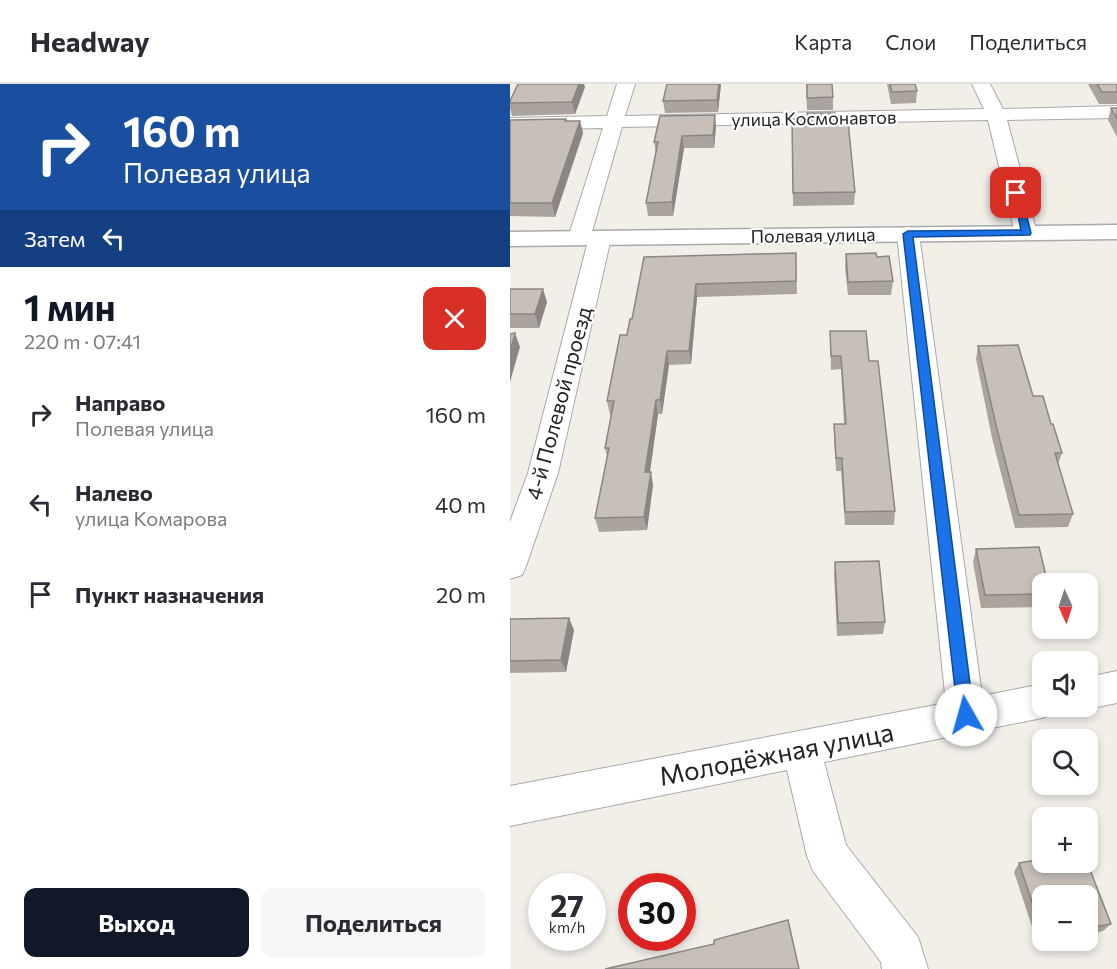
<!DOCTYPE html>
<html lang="ru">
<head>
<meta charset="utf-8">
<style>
	body { margin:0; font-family:Commissioner,sans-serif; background:#f7f7f7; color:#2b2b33; height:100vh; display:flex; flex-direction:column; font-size:22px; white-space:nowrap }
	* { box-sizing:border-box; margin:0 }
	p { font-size:20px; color:#7c7c81 }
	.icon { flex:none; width:33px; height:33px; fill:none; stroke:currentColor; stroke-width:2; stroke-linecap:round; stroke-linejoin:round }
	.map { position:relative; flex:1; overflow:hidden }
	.details { display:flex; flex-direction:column; background:#fff; width:510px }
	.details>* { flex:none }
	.banner { background:#1a4fa0; color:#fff; overflow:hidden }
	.needle { width:39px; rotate:177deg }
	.controls { position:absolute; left:522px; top:489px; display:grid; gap:12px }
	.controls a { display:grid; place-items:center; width:66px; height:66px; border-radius:12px; background:#fff; box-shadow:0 3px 9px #0003; font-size:30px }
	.speed { position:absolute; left:18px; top:789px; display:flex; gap:12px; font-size:30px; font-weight:700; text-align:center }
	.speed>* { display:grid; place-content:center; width:78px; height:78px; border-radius:50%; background:#fff; box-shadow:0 3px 9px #0003; line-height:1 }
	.speed small { font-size:15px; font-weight:400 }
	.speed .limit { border:9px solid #d22; background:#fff; color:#111 }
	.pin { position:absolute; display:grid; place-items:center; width:51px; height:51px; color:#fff; margin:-26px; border-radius:12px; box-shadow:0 3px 9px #0006 }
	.me { position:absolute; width:66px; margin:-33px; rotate:353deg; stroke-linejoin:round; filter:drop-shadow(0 0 4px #0008) }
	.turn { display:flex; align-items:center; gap:21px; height:126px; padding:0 24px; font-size:27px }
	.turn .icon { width:78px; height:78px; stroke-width:2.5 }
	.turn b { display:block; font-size:42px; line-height:51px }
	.then { display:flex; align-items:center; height:57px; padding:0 24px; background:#0003; gap:12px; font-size:22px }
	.round { display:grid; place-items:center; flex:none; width:63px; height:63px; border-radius:12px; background:#f7f7f7 }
	.head { display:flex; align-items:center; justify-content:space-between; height:102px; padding:0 24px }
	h1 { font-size:36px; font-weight:700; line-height:45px; color:#111827 }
	.cta { display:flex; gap:12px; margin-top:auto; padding:12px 24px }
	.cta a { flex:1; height:69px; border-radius:12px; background:#111827; color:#fff; font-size:24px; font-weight:700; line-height:69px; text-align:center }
	.cta a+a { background:#f7f7f7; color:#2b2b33 }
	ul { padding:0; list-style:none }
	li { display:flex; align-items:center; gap:18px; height:90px; padding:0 24px }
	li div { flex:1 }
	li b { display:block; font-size:22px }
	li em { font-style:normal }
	header { display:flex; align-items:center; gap:36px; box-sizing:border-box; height:84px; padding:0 30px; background:#fff; border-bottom:2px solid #e1e1e2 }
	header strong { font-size:28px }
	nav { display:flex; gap:33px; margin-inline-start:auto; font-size:21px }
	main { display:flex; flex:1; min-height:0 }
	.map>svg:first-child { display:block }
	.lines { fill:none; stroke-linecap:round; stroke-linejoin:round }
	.minor-casing { stroke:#a9a9a9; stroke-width:2 }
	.tertiary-casing { stroke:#a9a9a9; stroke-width:3 }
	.minor { fill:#fff; fill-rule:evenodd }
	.tertiary { fill:#fff; fill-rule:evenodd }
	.wall { fill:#aba49e }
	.shaded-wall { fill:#8b8681 }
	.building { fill:#c7bfb8; stroke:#8b8681; stroke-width:1.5 }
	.route { fill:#1a73e8; stroke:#114b97; stroke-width:1.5 }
	.labels { text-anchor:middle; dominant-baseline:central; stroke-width:4.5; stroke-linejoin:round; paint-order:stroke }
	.far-street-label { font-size:18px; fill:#222; stroke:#fff }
	.street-label { font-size:21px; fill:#222; stroke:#fff }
	.near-street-label { font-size:26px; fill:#222; stroke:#fff }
</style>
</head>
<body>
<header>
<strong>Headway</strong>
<nav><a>Карта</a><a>Слои</a><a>Поделиться</a></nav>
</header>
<main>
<section class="details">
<div class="banner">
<div class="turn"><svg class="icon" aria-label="right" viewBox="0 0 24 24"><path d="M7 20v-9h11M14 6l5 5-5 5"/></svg><div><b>160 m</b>Полевая улица</div></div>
<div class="then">Затем<svg class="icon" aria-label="left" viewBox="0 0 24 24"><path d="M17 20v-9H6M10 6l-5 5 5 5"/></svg></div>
</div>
<div class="head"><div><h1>1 мин</h1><p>220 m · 07:41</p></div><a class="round" style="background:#d93025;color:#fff"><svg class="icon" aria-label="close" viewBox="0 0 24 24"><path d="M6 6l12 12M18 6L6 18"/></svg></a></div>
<ul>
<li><svg class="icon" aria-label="right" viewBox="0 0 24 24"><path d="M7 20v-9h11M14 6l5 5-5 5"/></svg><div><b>Направо</b><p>Полевая улица</p></div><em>160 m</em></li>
<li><svg class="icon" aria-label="left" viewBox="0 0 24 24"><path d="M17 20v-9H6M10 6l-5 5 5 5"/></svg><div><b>Налево</b><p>улица Комарова</p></div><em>40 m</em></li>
<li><svg class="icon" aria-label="arrive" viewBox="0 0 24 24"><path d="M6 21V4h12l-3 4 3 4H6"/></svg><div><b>Пункт назначения</b></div><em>20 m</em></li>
</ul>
<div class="cta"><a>Выход</a><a>Поделиться</a></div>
</section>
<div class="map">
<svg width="607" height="885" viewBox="0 0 607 885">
	<rect width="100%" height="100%" fill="#f2efe9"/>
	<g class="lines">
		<!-- minor casing -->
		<g class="minor-casing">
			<path id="minor" d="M 107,0 L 125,0 L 115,32 L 474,25 L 462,0 L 480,0 L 493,25 L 607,22 L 607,34 L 497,36 L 527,149 L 524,154 L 516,156 L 508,154 L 505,149 L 478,36 L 112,43 L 81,151 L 90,147 L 98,149 L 101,154 L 48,389 L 16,482 L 12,491 L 0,495 L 0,438 L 18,389 L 78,157 L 69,161 L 61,159 L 58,154 L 93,44 L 0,46 L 0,34 L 97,32 Z
				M 398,143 L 406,145 L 409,150 L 472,612 L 532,600 L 532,622 L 548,622 L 545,629 L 532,634 L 314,678 L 336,761 L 408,853 L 418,885 L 372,885 L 371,878 L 303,787 L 297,772 L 277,686 L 0,742 L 0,702 L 436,619 L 387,150 L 390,145 Z
				M 607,587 L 607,619 L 578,625 L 570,622 L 578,622 L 578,593 Z"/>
		</g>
		<!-- tertiary casing -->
		<g class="tertiary-casing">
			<path id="tertiary" d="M 607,141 L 607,155 L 0,162 L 0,148 Z"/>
		</g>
		<!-- minor -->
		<use href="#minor" class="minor"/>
		<!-- tertiary -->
		<use href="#tertiary" class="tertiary"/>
	</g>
	<!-- wall -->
	<path class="wall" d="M 211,0 L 208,28 L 155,29 L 153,17 Z
		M 296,0 L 323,13 L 323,26 L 297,26 Z
		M 377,0 L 405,0 L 407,7 L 406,19 L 381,20 Z
		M 578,0 L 607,0 L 607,20 L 589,20 Z
		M 75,3 L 65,30 L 2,32 L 0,24 L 0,17 Z
		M 601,24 L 607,24 L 607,53 L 598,36 Z
		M 56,35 L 57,37 L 70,37 L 73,49 L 45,133 L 0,132 L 0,36 Z
		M 282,35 L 325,37 L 345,108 L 344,121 L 283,122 Z
		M 206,43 L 204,64 L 174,64 L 163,132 L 138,132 L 136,119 L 146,70 L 144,58 Z
		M 286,169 L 287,210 L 187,213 L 181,280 L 159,281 L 152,330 L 148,330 L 140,388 L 143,401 L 137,446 L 89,448 L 85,434 L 97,372 L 95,364 L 101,331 L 100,331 L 97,317 L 122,235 L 134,173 Z
		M 336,170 L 383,197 L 381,211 L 338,211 L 335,183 Z
		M 0,205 L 37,218 L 29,244 L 0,244 Z
		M 320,247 L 359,277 L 385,427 L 384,441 L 335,441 L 331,387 L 326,387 L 324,354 L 324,340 L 334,340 L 331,285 L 321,286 Z
		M 468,262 L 523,312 L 541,340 L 552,369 L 548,380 L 563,430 L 558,443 L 505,444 L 482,354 L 466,275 Z
		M 466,465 L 532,500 L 532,523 L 471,524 L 463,478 Z
		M 325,478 L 375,538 L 373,550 L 327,552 L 324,490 Z
		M 0,535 L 64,546 L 56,588 L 0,589 Z
		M 532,775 L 532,778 L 577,778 L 601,840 L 593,847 L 578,851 L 578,812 L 532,812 L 532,856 L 550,856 L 528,861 L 504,788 L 509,779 Z"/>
	<!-- shaded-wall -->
	<path class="shaded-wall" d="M 69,0 L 74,0 L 75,3 L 65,30 L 62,18 Z
		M 209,0 L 211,0 L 208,28 L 207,16 Z
		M 205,31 L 206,43 L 204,64 L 203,51 Z
		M 70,37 L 73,49 L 45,133 L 42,119 Z
		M 172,52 L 174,64 L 163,132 L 162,118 Z
		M 186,200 L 187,213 L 181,280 L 179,267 Z
		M 33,205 L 37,218 L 29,244 L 25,230 Z
		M 5,249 L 10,263 L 0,298 L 0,268 Z
		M 157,267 L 159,281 L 152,330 L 150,316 Z
		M 146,316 L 148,330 L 138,401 L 135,388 Z
		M 141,388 L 143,401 L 137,446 L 134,433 Z
		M 59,534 L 64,546 L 56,588 L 51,576 Z"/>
	<!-- building -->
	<path class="building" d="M 8,0 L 69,0 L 62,18 L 0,19 L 0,17 Z
		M 157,0 L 209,0 L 207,16 L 153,17 Z
		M 297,0 L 322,0 L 323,13 L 297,14 Z
		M 380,0 L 405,0 L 407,7 L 382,8 Z
		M 587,0 L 607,0 L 607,8 L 592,8 Z
		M 601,24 L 607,24 L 607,35 Z
		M 297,29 L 325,29 L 325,37 L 338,37 L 345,108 L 283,109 L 282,35 L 298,35 Z
		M 205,31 L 203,51 L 172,52 L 162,118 L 136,119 L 148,58 L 144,58 L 150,32 Z
		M 56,35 L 55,37 L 70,37 L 42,119 L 0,119 L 0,36 Z
		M 286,169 L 286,197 L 186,200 L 179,267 L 157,267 L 150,316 L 146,316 L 135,388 L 141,388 L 134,433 L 85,434 L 99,364 L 95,364 L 104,317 L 97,317 L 110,251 L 117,251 L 120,235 L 122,235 L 134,173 Z
		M 366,169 L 367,173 L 379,172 L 383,197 L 338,198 L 336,170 Z
		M 0,205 L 33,205 L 25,230 L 0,230 Z
		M 320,247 L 356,247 L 359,277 L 368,277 L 385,427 L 335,428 L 332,374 L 326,374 L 324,340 L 336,340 L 331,272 L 321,272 Z
		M 5,249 L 0,268 L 0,250 Z
		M 508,261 L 523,312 L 533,312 L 541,340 L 543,340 L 552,369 L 545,369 L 563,430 L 509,431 L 486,341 L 468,262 Z
		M 529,463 L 538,500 L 532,500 L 532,510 L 475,511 L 466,465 Z
		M 369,477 L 375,538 L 328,539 L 325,478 Z
		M 59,534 L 51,576 L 0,577 L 0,535 Z
		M 532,775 L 532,778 L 577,778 L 601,840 L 578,844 L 578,812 L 532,812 L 532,848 L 509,779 Z
		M 278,836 L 289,885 L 95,885 L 204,860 L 204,856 Z"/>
	<!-- route -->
	<path class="route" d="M 503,107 L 511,109 L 521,149 L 520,151 L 403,153 L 464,631 L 462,636 L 456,639 L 450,636 L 448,631 L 393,150 L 398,147 L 511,146 Z"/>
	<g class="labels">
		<!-- far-street labels -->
		<g class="far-street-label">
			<text transform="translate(304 34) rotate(-1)">улица Космонавтов</text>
			<text transform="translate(303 151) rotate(-1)">Полевая улица</text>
		</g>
		<!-- street labels -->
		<g class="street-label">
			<text transform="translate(48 319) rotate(-75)">4-й Полевой проезд</text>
		</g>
		<!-- near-street labels -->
		<g class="near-street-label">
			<text transform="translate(266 669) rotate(-11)">Молодёжная улица</text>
		</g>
	</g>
</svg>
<div class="controls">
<a><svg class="needle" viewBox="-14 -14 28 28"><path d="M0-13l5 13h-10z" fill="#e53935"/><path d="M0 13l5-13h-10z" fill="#7c7c81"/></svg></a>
<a><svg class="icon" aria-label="sound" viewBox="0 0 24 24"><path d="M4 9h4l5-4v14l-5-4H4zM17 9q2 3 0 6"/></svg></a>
<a><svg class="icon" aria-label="search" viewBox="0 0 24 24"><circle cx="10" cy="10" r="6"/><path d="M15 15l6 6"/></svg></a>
<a>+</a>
<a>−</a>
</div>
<div class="speed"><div>27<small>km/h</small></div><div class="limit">30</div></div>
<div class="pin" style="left:506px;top:109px;background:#d93025"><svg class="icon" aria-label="arrive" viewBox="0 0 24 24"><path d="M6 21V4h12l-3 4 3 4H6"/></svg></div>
<svg class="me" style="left:456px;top:631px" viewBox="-20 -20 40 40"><circle r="19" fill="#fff"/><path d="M0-13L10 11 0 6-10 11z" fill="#1a73e8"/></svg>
</div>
</main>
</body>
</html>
